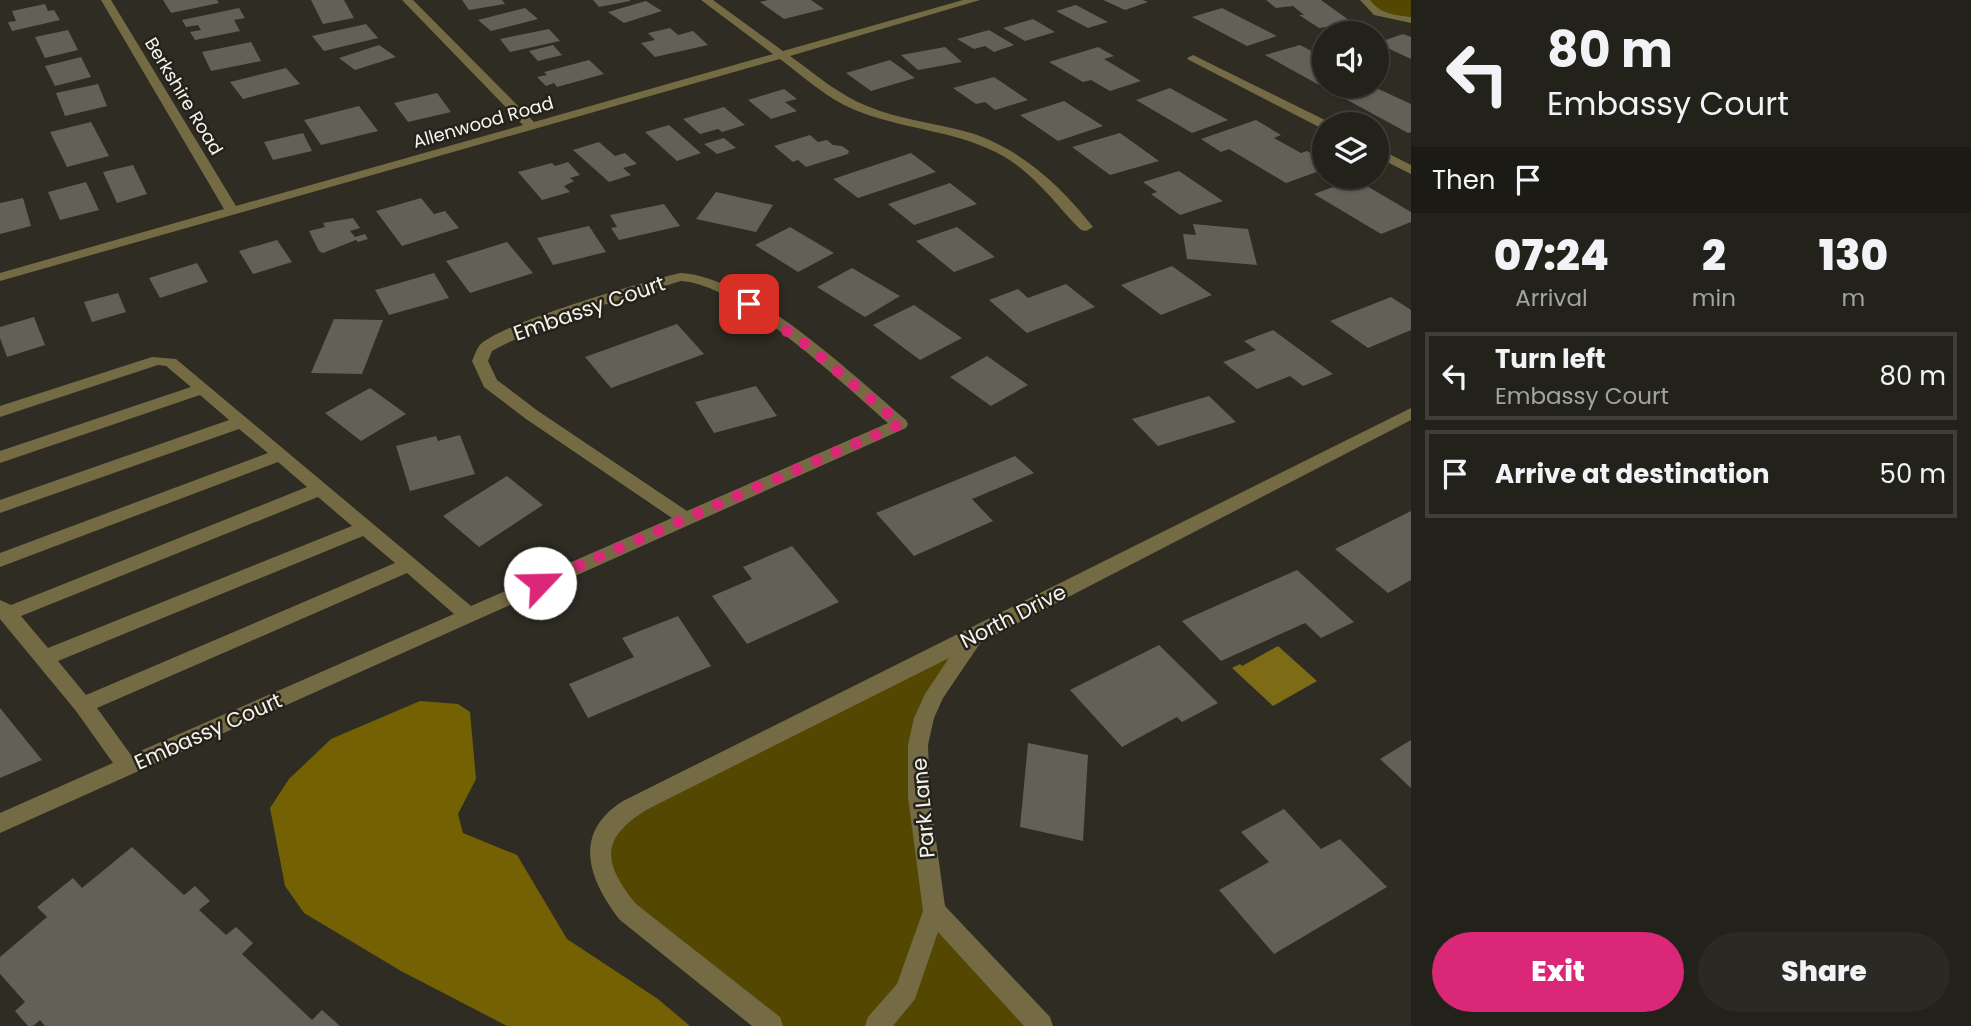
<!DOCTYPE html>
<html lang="en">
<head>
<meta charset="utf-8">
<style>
	body { margin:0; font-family:Poppins,sans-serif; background:#2a2923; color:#f1f3f6; height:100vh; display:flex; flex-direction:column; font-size:26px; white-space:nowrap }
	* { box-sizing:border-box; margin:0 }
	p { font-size:23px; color:#a2a3a2 }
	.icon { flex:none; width:38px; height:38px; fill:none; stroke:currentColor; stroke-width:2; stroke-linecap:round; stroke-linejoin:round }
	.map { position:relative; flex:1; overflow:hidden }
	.details { display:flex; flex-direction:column; background:#22211a; width:560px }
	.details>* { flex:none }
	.banner { background:#22211a; color:#f1f3f6; overflow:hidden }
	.controls { position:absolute; left:1312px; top:21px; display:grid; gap:14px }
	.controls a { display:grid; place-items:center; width:77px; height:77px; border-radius:50%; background:#22211a; box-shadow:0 2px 5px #0004,0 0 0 2px #3f3e39; font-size:35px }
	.pin { position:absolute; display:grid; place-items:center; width:60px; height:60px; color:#fff; margin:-30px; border-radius:14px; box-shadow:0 4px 10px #0006 }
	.me { position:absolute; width:77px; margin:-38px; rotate:66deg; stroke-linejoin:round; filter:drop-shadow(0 0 5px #0008) }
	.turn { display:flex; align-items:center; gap:24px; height:147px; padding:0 21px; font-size:32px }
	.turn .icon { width:91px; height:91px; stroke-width:2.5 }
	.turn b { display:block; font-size:49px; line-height:60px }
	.then { display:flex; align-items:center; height:66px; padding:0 21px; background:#0003; gap:14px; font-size:26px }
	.eta { display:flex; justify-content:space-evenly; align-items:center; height:119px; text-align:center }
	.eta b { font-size:42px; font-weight:800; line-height:49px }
	.primary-button { display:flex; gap:14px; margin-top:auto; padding:14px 21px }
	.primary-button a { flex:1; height:80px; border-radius:42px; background:#db2777; color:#fff; font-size:28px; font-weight:800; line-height:80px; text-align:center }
	.primary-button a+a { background:#2a2923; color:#f1f3f6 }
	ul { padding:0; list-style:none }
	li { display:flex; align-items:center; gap:21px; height:88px; margin:0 14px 10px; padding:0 7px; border:4px solid #3f3e39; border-radius:0px }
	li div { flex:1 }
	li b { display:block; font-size:26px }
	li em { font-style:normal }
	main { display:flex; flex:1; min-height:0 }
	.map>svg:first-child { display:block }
	.green { fill:#544702 }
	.forest { fill:#736104 }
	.water { fill:#7d6b16 }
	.building { fill:#636157 }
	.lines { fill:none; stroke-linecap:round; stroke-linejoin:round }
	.minor { fill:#746b44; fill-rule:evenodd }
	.route { stroke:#db2777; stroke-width:12; stroke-dasharray:0 21.6 }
	.labels { text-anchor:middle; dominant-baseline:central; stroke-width:5; stroke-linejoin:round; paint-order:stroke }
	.far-street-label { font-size:18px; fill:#f6f4ef; stroke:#25221a }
	.street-label { font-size:21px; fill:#f6f4ef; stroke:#25221a }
</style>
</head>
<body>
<main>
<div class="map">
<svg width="1411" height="1026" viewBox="0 0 1411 1026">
	<rect width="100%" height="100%" fill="#2e2c23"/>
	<!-- green -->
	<path class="green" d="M 1365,0 L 1411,0 L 1411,20 L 1390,17 Z
		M 975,636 L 924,718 L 933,911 L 1041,1026 L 771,1026 L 628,912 L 602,842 L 606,829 Z"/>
	<!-- forest -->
	<path class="forest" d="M 420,701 L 458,704 L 470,712 L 476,779 L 458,814 L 463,833 L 517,855 L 567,939 L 658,999 L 690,1026 L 507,1026 L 401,971 L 304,913 L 285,886 L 270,808 L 289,779 L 331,739 Z"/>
	<!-- water -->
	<path class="water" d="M 1278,646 L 1317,681 L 1273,706 L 1232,668 L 1240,664 L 1242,666 Z"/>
	<!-- building -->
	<path class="building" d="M 163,0 L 217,0 L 219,3 L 171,13 Z
		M 311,0 L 344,0 L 354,18 L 323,24 Z
		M 462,0 L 502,0 L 505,4 L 469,10 Z
		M 593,0 L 630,0 L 630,1 L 599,7 Z
		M 768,0 L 811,0 L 824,9 L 784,19 L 760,2 Z
		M 1103,0 L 1143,0 L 1148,2 L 1125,10 Z
		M 1266,0 L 1321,0 L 1353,23 L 1319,28 L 1299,15 L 1304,15 L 1293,6 L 1276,8 Z
		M 646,1 L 662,11 L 624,23 L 608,12 Z
		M 45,4 L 48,11 L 54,10 L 60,20 L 12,31 L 8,22 L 16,21 L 12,11 Z
		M 1076,5 L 1108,22 L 1088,28 L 1056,11 Z
		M 239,8 L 245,18 L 234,20 L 240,31 L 195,40 L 190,32 L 201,30 L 198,25 L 186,27 L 182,20 Z
		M 525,8 L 538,19 L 491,31 L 478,20 Z
		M 1222,8 L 1277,36 L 1247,46 L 1192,17 Z
		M 1033,19 L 1055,32 L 1025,41 L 1003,28 Z
		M 366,24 L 378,38 L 324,51 L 312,36 Z
		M 670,28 L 678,35 L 693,31 L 708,45 L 655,57 L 641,43 L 655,40 L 648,33 Z
		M 549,29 L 560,41 L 510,52 L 500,39 Z
		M 68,30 L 78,50 L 45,58 L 35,37 Z
		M 989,30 L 1014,45 L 994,52 L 985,46 L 974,49 L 957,39 Z
		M 1403,34 L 1411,37 L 1411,59 L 1377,43 Z
		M 251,42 L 261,61 L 211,71 L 202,52 Z
		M 379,45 L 396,57 L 355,70 L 339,58 Z
		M 553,45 L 562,55 L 538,61 L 529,51 Z
		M 1300,45 L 1325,58 L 1325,85 L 1321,86 L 1265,55 Z
		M 945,47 L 962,62 L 918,70 L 901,55 Z
		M 1098,47 L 1114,56 L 1104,59 L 1141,81 L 1110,91 L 1091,80 L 1083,82 L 1049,62 Z
		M 81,57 L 91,77 L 55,86 L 45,66 Z
		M 589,60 L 604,74 L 557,87 L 554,83 L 546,86 L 537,77 L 547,75 L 544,72 Z
		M 890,60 L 915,78 L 871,91 L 846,73 Z
		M 286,68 L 300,84 L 243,99 L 230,82 Z
		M 994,77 L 1028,100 L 995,110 L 985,102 L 976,104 L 953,88 Z
		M 98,84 L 107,106 L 65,116 L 56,93 Z
		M 1372,86 L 1411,104 L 1411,132 L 1408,133 L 1340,96 Z
		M 1170,88 L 1228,120 L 1192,133 L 1136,100 Z
		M 784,89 L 797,99 L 785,102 L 797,111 L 771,119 L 748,100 Z
		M 437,93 L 451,112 L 408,122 L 394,103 Z
		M 1064,101 L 1103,126 L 1058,141 L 1020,115 Z
		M 359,106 L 378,131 L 321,145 L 304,120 Z
		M 724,107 L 745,125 L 722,132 L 718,129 L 700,134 L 683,119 Z
		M 1256,120 L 1281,135 L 1274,138 L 1301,153 L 1307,151 L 1325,161 L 1325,169 L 1286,183 L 1229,149 L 1221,152 L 1201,139 Z
		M 91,122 L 109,156 L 67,167 L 50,132 Z
		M 669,125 L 701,153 L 677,161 L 645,132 Z
		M 303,133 L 312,151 L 273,160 L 264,142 Z
		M 1120,133 L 1159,161 L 1110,175 L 1072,147 Z
		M 810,135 L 818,142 L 827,140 L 833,145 L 842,146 L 849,151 L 848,154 L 806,167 L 798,160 L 793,162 L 774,146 Z
		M 724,138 L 736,148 L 717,154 L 704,144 Z
		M 599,142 L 615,156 L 625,153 L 637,164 L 623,168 L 631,175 L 609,182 L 573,150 Z
		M 911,153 L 936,172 L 858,198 L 833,179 Z
		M 568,162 L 580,175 L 570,178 L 574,181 L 564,186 L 570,192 L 542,200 L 518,172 L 552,163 L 555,166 Z
		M 133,165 L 147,194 L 117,203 L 103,172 Z
		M 1179,171 L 1223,201 L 1180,215 L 1151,194 L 1157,192 L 1143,182 Z
		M 1355,179 L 1411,212 L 1411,222 L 1381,234 L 1314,194 Z
		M 86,182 L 99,210 L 60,220 L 48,192 Z
		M 950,183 L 977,204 L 914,225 L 888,204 Z
		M 716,192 L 773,205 L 756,232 L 696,219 Z
		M 23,198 L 31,226 L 0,234 L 0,203 Z
		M 421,198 L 434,214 L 445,211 L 459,228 L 402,246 L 376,211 Z
		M 664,204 L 680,226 L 619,240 L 611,228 L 617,227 L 610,215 Z
		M 353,218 L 360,228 L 350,231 L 355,237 L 365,234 L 368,239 L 358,242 L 356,240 L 323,253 L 319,251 L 309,231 L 325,227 L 323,223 Z
		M 1193,224 L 1248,229 L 1257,265 L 1187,259 L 1183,234 L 1196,235 Z
		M 589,226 L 606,252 L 553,265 L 537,238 Z
		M 790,227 L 834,253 L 798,272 L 755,245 Z
		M 957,227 L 995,257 L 954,272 L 916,241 Z
		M 277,240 L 292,262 L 253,274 L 239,251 Z
		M 507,242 L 533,273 L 470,293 L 446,261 Z
		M 197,263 L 208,282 L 160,298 L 149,278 Z
		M 1172,266 L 1212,295 L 1161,315 L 1121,285 Z
		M 852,268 L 900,296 L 865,317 L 817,287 Z
		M 434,273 L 449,298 L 389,315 L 375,290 Z
		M 1066,284 L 1095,307 L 1027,333 L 989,300 L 1018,289 L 1028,298 Z
		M 118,293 L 126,312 L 92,322 L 84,302 Z
		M 1391,297 L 1411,310 L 1411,330 L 1368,348 L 1330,321 Z
		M 914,305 L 962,338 L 920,360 L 873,325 Z
		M 34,317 L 45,345 L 7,357 L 0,338 L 0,327 Z
		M 334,319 L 383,320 L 362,374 L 311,373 Z
		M 677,324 L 704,354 L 611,388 L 585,357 Z
		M 1273,330 L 1333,374 L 1303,386 L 1290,376 L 1257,389 L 1223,362 L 1256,350 L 1244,341 Z
		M 987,356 L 1028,385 L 991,406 L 950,377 Z
		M 756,386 L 777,416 L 714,433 L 695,402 Z
		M 370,388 L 406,414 L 361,441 L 325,413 Z
		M 1209,396 L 1236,422 L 1158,446 L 1132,419 Z
		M 460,435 L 475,474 L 410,491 L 396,446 L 436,436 L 438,441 Z
		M 1015,456 L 1034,473 L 972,499 L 993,521 L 914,556 L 876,513 Z
		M 507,476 L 543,505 L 479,547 L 443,516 Z
		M 1411,511 L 1411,580 L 1388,593 L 1335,549 Z
		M 792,546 L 839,602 L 747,644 L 712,596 L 752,579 L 743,567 Z
		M 1297,570 L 1354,622 L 1321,638 L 1305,623 L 1221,661 L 1182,621 Z
		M 678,616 L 711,666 L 588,718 L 569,684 L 634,657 L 622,638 Z
		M 1159,645 L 1218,703 L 1182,722 L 1177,717 L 1122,747 L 1070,690 Z
		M 0,708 L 42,760 L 0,778 Z
		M 1411,740 L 1411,788 L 1380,759 Z
		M 1028,743 L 1088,755 L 1083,841 L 1020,827 Z
		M 1284,809 L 1321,849 L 1340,839 L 1387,887 L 1274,954 L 1219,890 L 1269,862 L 1241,832 Z
		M 132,847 L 184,895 L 195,886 L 210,901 L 199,910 L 226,935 L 236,927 L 253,943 L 242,954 L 312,1020 L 322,1010 L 340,1026 L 45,1026 L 40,1020 L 33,1026 L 28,1026 L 15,1011 L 25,1002 L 0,974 L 0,957 L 47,917 L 37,907 L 73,878 L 82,888 Z"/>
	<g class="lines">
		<!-- minor -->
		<path class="minor" d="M 101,0 L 111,0 L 236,206 L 523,125 L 402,0 L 413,0 L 534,122 L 773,54 L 701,0 L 713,0 L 783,51 L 963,0 L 980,0 L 790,56 C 815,74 839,95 867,106 C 900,120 936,123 971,133 C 1021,149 1061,186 1093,227 L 1086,231 L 1081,230 C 1056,205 1035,174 1003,156 C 959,131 907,130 860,112 C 830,101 805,78 780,59 L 0,281 L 0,273 L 224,209 Z
			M 1360,0 L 1370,0 C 1380,14 1395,15 1411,17 L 1411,23 L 1374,15 Z
			M 1193,55 L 1329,122 L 1331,124 L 1325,124 L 1325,129 L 1321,128 L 1189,60 L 1187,58 Z
			M 1377,148 L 1411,165 L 1411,174 L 1377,157 Z
			M 680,273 C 750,276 852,375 906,420 L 908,424 L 906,428 L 0,833 L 0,813 L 113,763 L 76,711 L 0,619 L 0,600 L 11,605 L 307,487 L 278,462 L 0,567 L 0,553 L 268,453 L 239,429 L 0,513 L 0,500 L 229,420 L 200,395 L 0,463 L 0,451 L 191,387 L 166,366 L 158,365 L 0,417 L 0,406 L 152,357 L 176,359 L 471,606 L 672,518 L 526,419 L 484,387 L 472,361 C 474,357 476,350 479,346 C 497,324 646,281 680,273 ZM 681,281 C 739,284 842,383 888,423 L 687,511 L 538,411 L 497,380 L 488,361 L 492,351 C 551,319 616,301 681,281 ZM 318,497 L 352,526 L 48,648 L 21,616 ZM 363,536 L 395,563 L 86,695 L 58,661 ZM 407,573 L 454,614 L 131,755 L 97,708 Z
			M 1411,408 L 1411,420 L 981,642 L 943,698 L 934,718 L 928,745 L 930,797 L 945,906 L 1050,1017 L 1053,1026 L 1024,1026 L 938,932 L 915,999 L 893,1026 L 865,1026 L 868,1017 L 897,984 L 923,911 L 908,797 L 908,745 L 914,718 L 925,694 L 949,658 L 648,809 C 600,838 602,862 636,904 L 780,1017 L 783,1026 L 752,1026 L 620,920 C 588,879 572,833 623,801 Z"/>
	</g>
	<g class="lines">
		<!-- route -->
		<path class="route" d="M 540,583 L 900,424 L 807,345 L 749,304"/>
	</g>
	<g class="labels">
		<!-- far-street labels -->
		<g class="far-street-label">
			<text transform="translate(184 96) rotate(59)">Berkshire Road</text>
			<text transform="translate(483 122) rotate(-16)">Allenwood Road</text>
		</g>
		<!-- street labels -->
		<g class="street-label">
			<text transform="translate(589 308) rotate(-19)">Embassy Court</text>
			<text transform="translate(1013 616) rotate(-27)">North Drive</text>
			<text transform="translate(208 731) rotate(-24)">Embassy Court</text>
			<text transform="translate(923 808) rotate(-95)">Park Lane</text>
		</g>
	</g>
</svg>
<div class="controls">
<a><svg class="icon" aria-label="sound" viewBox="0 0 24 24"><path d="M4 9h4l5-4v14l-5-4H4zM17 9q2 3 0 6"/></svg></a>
<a><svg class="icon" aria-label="layers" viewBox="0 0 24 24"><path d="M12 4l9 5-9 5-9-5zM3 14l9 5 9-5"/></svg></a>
</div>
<div class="pin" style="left:749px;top:304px;background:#d93025"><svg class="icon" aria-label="arrive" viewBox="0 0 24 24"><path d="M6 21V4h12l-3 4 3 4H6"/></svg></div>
<svg class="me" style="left:540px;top:583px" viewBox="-20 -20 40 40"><circle r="19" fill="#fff"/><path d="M0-13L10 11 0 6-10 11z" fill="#db2777"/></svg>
</div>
<section class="details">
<div class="banner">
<div class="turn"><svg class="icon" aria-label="left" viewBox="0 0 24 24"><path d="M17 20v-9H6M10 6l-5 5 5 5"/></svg><div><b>80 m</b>Embassy Court</div></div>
<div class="then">Then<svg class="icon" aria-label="arrive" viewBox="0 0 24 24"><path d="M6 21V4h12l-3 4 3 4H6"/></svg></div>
</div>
<div class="eta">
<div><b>07:24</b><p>Arrival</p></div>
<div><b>2</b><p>min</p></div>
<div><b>130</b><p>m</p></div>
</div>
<ul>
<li><svg class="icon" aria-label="left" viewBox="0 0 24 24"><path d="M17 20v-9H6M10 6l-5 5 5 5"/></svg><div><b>Turn left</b><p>Embassy Court</p></div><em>80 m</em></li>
<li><svg class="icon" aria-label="arrive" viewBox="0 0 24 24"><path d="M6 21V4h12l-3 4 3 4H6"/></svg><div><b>Arrive at destination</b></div><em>50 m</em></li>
</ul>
<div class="primary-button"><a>Exit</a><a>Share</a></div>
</section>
</main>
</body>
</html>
